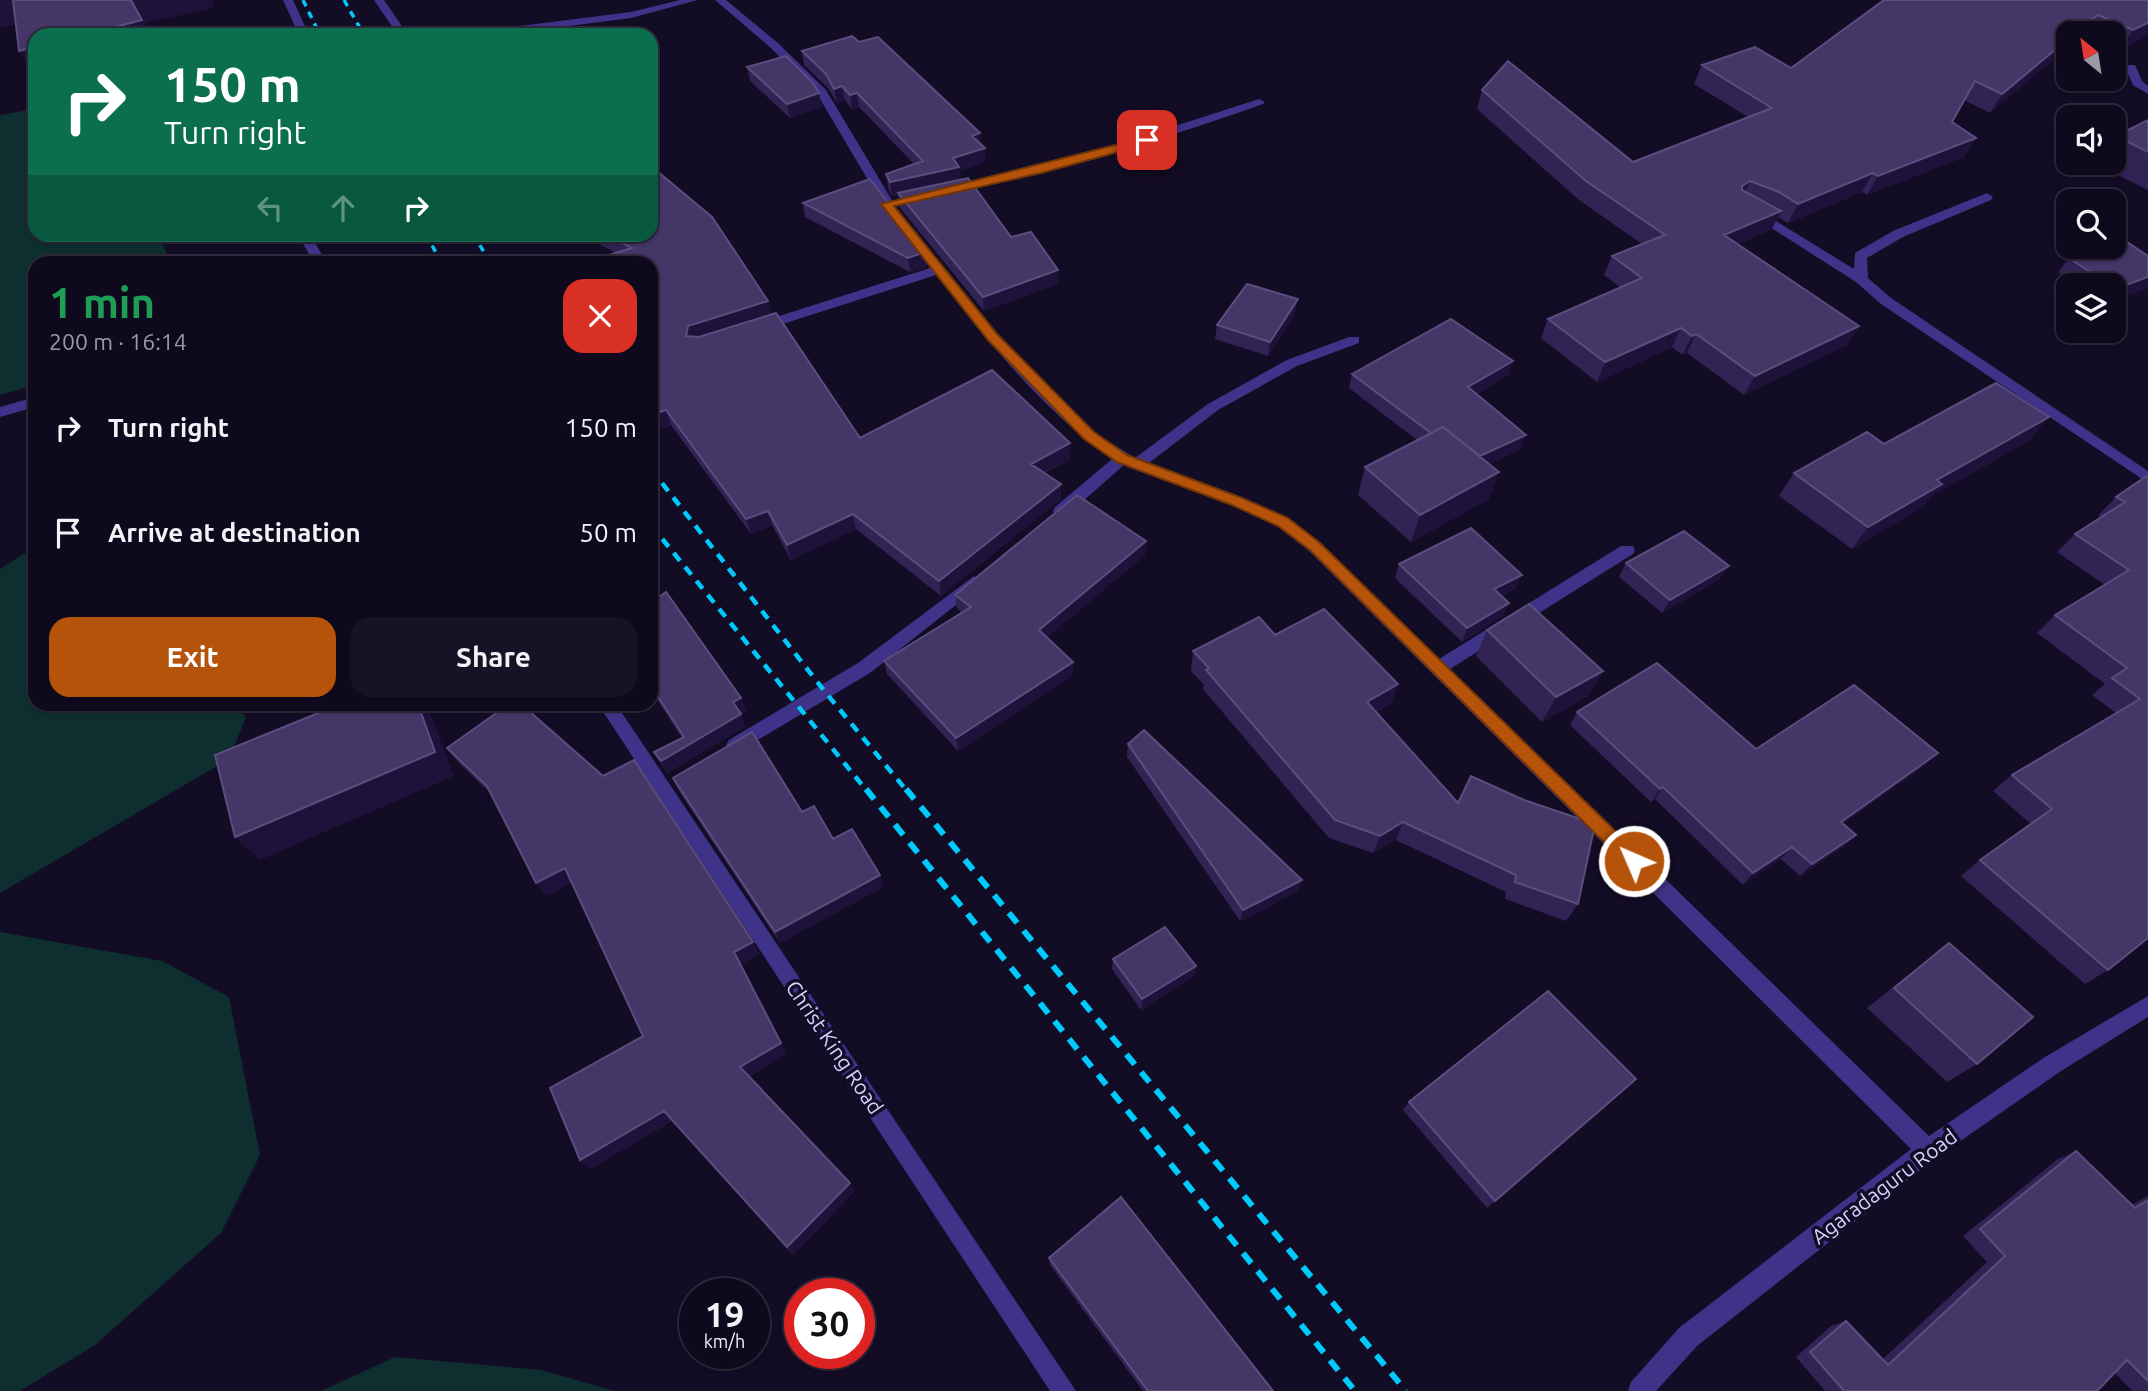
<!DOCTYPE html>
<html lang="en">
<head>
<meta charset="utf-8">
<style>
	body { margin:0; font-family:Ubuntu,sans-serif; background:#171225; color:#f1f3f6; height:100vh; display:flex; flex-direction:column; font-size:26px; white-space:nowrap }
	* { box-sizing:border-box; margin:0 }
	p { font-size:23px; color:#9b9aa3 }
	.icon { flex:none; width:38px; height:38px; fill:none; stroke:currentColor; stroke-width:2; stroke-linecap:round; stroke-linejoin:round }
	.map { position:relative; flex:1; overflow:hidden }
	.sheet { position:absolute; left:28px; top:256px; width:630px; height:455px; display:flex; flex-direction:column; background:#0e091c; border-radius:21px; box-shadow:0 2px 5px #0004,0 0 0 2px #2e2a3b }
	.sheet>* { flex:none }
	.banner { position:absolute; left:28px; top:28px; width:630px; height:214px; border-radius:21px; box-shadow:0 2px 5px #0004,0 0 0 2px #2e2a3b; background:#0b6e4f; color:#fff; overflow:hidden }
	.needle { width:46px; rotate:330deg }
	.fabs { position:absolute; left:2056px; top:21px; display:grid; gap:14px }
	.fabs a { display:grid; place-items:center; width:70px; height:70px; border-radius:14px; background:#0e091c; box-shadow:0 2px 5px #0004,0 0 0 2px #2e2a3b; font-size:35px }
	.speed { position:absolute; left:679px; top:1278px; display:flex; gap:14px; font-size:35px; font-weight:700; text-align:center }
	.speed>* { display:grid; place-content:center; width:91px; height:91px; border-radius:50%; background:#0e091c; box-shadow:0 2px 5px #0004,0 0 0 2px #2e2a3b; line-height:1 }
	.speed small { font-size:18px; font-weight:400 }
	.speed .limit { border:10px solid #d22; background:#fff; color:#111 }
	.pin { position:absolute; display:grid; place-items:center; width:60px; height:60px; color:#fff; margin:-30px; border-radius:14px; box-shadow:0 4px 10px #0006 }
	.me { position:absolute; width:77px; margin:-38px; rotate:315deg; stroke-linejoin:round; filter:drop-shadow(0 0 5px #0008) }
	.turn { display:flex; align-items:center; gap:24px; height:147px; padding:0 21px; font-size:32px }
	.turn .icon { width:91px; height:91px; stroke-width:2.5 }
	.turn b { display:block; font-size:49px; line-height:60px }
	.lanes { display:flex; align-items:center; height:66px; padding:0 21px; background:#0003; justify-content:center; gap:35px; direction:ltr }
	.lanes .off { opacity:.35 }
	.round { display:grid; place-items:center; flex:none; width:74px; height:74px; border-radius:21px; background:#171225 }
	.head { display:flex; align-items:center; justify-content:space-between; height:119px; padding:0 21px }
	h1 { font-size:42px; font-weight:700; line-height:52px; color:#1e9e55 }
	.cta { display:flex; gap:14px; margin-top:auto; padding:14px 21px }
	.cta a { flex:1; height:80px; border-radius:21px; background:#b45309; color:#fff; font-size:28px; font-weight:700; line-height:80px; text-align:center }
	.cta a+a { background:#171225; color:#f1f3f6 }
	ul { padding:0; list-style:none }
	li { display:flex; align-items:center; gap:21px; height:105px; padding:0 21px }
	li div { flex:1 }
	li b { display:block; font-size:26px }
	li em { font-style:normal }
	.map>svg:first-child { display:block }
	.green { fill:#0f2e30 }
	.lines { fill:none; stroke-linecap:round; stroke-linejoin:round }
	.minor { fill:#3e3389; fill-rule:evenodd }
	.rail-far2 { stroke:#00cafb; stroke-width:3.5; stroke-dasharray:7 6; stroke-linecap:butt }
	.rail-far1 { stroke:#00cafb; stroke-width:4.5; stroke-dasharray:10 8; stroke-linecap:butt }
	.rail { stroke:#00cafb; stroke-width:6; stroke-dasharray:13 10; stroke-linecap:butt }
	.wall { fill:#322355 }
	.shaded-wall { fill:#1e123a }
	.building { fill:#443667; stroke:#5b4e7f; stroke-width:2 }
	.route { fill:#b45309; stroke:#753606; stroke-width:2 }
	.labels { text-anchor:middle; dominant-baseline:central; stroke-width:7; stroke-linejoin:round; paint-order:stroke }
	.near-street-label { font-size:21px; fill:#dad0ff; stroke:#130c25 }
</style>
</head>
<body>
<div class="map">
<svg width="2148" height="1391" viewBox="0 0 2148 1391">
	<rect width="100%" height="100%" fill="#130c25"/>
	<!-- green -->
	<path class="green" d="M 35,109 L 35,234 L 158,235 L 171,262 L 35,262 L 35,385 L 0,395 L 0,115 Z
		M 35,547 L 35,704 L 235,704 L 246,717 L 229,759 L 0,893 L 0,569 Z
		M 0,932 L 162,961 L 229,997 L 260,1155 L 221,1233 L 95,1345 L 20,1391 L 0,1391 Z
		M 395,1357 L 541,1370 L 615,1391 L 321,1391 Z"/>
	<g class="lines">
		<!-- minor -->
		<path class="minor" d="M 283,0 L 293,0 L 309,35 L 299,35 Z
			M 374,0 L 384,0 L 408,35 L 398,35 Z
			M 680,0 L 698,0 L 631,18 L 498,35 L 468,35 L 473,32 L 631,12 Z
			M 715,0 L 726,0 L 779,44 L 826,90 L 899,212 L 897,215 L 889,215 L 887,212 L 817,94 L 771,48 Z
			M 2127,65 L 2135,65 L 2142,81 L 2148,86 L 2148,94 L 2133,85 L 2125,67 Z
			M 1259,99 L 1265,102 L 1263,104 C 1161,141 1057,169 952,194 L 946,190 L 1141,137 Z
			M 1987,193 L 1993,197 L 1991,200 L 1903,237 L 1867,258 L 1868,278 L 1891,298 L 2148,471 L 2148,483 L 1881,304 L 1856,282 L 1748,213 L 1750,210 L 1758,210 L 1854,269 L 1855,253 L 1893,231 Z
			M 910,230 L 915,231 L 997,334 L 1094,432 L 1135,458 L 1208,404 L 1287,360 L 1349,337 L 1359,337 L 1359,343 L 1297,366 L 1218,410 L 1149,463 L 1242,497 L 1289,518 L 1321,543 L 1439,659 L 1621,546 L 1633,546 L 1635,550 L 1633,554 L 1450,669 L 1929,1136 L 2045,1057 L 2148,996 L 2148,1017 L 2061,1071 L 1936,1158 L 1697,1346 L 1656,1391 L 1628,1391 L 1631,1382 L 1679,1328 L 1911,1149 L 1309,551 L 1277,526 L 1232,505 L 1124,465 L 1067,515 L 1055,515 L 1053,511 L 1055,507 L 1112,459 C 1044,412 987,340 936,275 L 764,330 L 759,331 L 752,327 L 754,324 L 930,268 L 904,234 Z
			M 297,234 L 310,234 L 326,262 L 314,262 Z
			M 35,397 L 35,407 L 0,417 L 0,407 Z
			M 974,576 L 982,582 L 980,586 L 870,673 L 741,750 L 735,752 L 729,750 L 726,745 L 729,740 L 858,663 Z
			M 598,704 L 616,704 L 1076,1391 L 1050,1391 Z"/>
		<!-- rail-far2 -->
		<path class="rail-far2" d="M 303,0 L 320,35
			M 344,0 L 364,35
			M 426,234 L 441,262
			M 473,234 L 490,262"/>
		<!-- rail-far1 -->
		<path class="rail-far1" d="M 651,469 L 826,693 L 907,791
			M 651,525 L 867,791"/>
		<!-- rail -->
		<path class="rail" d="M 866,789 L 1355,1391
			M 906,789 L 1406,1391"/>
	</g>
	<!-- wall -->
	<path class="wall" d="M 2148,0 L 2148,35 L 2121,49 L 2114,46 L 2114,33 L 2068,33 L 1990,113 L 1964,100 L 1952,122 L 1976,138 L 1964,157 L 1867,195 L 1862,192 L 1788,223 L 1778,217 L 1771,230 L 1738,244 L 1859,326 L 1847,345 L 1744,395 L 1687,353 L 1682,355 L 1672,347 L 1597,382 L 1541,338 L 1548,319 L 1620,287 L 1604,275 L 1612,256 L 1642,244 L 1579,200 L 1477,109 L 1482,90 L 1633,162 L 1748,117 L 1694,84 L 1702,65 L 1791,68 Z
		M 859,42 L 980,133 L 980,144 L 985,162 L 960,171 L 960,179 L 1011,237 L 1058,284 L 984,311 L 900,208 L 898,195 L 892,196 L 888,188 L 886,174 L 914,164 L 859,107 L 852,109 L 845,100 L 837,103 L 828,88 L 804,65 L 802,51 Z
		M 747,67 L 822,107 L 790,118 L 750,81 Z
		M 2148,120 L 2148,190 L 2096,164 L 2097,163 L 2114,163 L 2114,139 L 2116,136 Z
		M 803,203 L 927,267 L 910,272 L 805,217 Z
		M 581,234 L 651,234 L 771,314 L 860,438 L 1070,459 L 1044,473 L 1061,484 L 1061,499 L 941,596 L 856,529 L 791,560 L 772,525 L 751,534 L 671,425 L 659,429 L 651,407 L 616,253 Z
		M 2069,258 L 2148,288 L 2114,300 L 2114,285 L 2077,285 L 2058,272 Z
		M 1295,314 L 1268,356 L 1215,339 L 1217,325 Z
		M 1352,374 L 1508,375 L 1477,394 L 1521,449 L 1489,464 L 1489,499 L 1411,542 L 1358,495 L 1365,467 L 1417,440 L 1349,388 Z
		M 2030,440 L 1932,496 L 1924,506 L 1852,549 L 1779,496 L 1794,473 L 1884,444 Z
		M 2148,475 L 2148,938 L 2108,970 L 2085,984 L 1961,876 L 1980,860 L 2031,824 L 1993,791 L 2012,775 L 2116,713 L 2092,695 L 2105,684 L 2037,633 L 2055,615 L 2105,585 L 2057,552 L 2075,534 L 2101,517 L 2098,516 L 2116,497 Z
		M 1146,541 L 1145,555 L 1047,637 L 1073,675 L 958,751 L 887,674 L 884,661 L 962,613 L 957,608 L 955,595 Z
		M 1626,563 L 1720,579 L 1662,613 L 1619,577 Z
		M 1399,564 L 1516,588 L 1502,596 L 1503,616 L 1462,642 L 1395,578 Z
		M 651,603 L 741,698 L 746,711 L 740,714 L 745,727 L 667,773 L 654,752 L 682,738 L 651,690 Z
		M 1487,630 L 1588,696 L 1542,722 L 1476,656 Z
		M 1275,635 L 1398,684 L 1391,704 L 1376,712 L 1458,803 L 1578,904 L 1566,921 L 1505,899 L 1506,892 L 1396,840 L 1373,853 L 1329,838 L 1203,689 L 1204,685 L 1191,671 L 1193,651 Z
		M 1577,712 L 1756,749 L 1925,765 L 1843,824 L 1856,835 L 1843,847 L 1800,876 L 1781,859 L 1743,885 L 1655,799 L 1651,802 L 1570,725 Z
		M 1128,744 L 1302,880 L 1298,891 L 1240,921 L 1127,757 Z
		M 447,748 L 759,954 L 741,964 L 786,1054 L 749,1076 L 850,1183 L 854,1192 L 793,1255 L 672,1121 L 590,1169 L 580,1160 L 643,1036 L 572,882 L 546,896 L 536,883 L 491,794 L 458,762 Z
		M 673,778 L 802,812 L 880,875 L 883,887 L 780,943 L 679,791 Z
		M 1949,943 L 1977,1064 L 1947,1082 L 1867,1008 L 1922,964 Z
		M 1113,959 L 1196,966 L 1194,976 L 1141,1010 L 1112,969 Z
		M 1636,1079 L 1487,1208 L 1403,1110 L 1409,1102 Z
		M 2076,1151 L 2132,1205 L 2148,1196 L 2148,1391 L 2132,1391 L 2115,1373 L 2097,1391 L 1825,1391 L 1796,1357 L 1831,1326 L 1846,1321 L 1882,1360 L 1987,1262 L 1963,1236 L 2058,1159 Z
		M 1049,1258 L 1273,1391 L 1143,1391 L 1050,1265 Z"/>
	<!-- shaded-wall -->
	<path class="shaded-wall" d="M 0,0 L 15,0 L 28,21 L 0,28 Z
		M 131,0 L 212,0 L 214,8 L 145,23 L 151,35 L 84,35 Z
		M 2098,15 L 2086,33 L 2075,33 Z
		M 2148,23 L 2148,35 L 2121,49 L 2133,30 Z
		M 2068,39 L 2068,48 L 1990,113 L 2002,94 Z
		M 35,47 L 35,74 L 19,51 Z
		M 842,86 L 845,100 L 837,103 L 834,89 Z
		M 819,93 L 822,107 L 790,118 L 787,104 Z
		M 857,93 L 859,107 L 852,109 L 850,95 Z
		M 980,133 L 981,148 L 972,136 Z
		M 1976,138 L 1964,157 L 1867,195 L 1878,176 Z
		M 985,148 L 985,162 L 960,171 L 961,181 L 892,196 L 890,182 Z
		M 1873,173 L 1862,192 L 1788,223 L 1798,204 Z
		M 1750,181 L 1741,201 L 1742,186 Z
		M 1781,211 L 1771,230 L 1714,254 L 1724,235 Z
		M 925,252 L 927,267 L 910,272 L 908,258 Z
		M 1058,270 L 1058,284 L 984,311 L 983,297 Z
		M 2148,277 L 2148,288 L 2114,300 L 2115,289 Z
		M 1298,299 L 1295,314 L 1268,356 L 1270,342 Z
		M 768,301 L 772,316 L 691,352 L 686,336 L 688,326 Z
		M 1859,326 L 1847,345 L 1744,395 L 1755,376 Z
		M 1681,328 L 1672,347 L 1597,382 L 1605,362 Z
		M 1696,334 L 1687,353 L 1682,355 L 1692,336 Z
		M 1513,361 L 1508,375 L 1464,401 L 1468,387 Z
		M 666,410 L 671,425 L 659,429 L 654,414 Z
		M 2049,417 L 2030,440 L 1932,496 L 1924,506 L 1852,549 L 1868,527 L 1937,480 Z
		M 1526,435 L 1521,449 L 1465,476 L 1469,461 Z
		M 1070,443 L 1070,459 L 1031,479 L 1031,464 Z
		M 1499,472 L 1489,499 L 1411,542 L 1420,515 Z
		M 1061,484 L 1061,499 L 941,596 L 939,581 Z
		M 768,511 L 772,525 L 751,534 L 746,519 Z
		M 853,514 L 856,529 L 791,560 L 787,545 Z
		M 1146,541 L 1145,555 L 1040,644 L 1039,630 Z
		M 1729,566 L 1720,579 L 1662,613 L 1670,600 Z
		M 1522,575 L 1516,588 L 1489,603 L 1494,589 Z
		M 1509,603 L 1503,616 L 1462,642 L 1467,628 Z
		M 1073,662 L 1073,675 L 958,751 L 956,738 Z
		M 1603,671 L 1588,696 L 1542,722 L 1556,697 Z
		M 1398,684 L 1391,704 L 1361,721 L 1367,702 Z
		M 741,698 L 746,711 L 738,715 L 733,702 Z
		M 418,704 L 427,704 L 454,776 L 260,860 L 235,837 Z
		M 741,714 L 745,727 L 667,773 L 661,761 Z
		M 1938,753 L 1925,765 L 1829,834 L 1841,822 Z
		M 1663,787 L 1655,799 L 1651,802 L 1660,789 Z
		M 1403,822 L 1396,840 L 1373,853 L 1380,836 Z
		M 1856,835 L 1843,847 L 1800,876 L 1812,864 Z
		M 1792,847 L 1781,859 L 1743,885 L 1753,873 Z
		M 565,868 L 574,881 L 546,896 L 536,883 Z
		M 880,875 L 883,887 L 780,943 L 775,932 Z
		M 1302,880 L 1298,891 L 1240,921 L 1243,910 Z
		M 753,942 L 759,954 L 741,964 L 786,1054 L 746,1077 L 740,1067 L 734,952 Z
		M 1196,966 L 1194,976 L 1141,1010 L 1142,999 Z
		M 664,1111 L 672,1121 L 590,1169 L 580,1160 Z
		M 850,1183 L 854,1192 L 793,1255 L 787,1247 Z"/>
	<!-- building -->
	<path class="building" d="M 13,0 L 131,0 L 142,20 L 84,35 L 35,35 L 35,47 L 19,51 Z
		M 1884,0 L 2148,0 L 2148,23 L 2133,30 L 2098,15 L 2075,33 L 2068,33 L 2068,39 L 2002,94 L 1975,81 L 1952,122 L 1976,138 L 1878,176 L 1873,173 L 1798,204 L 1779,192 L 1750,181 L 1742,186 L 1742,190 L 1781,211 L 1724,235 L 1859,326 L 1755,376 L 1696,334 L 1692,336 L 1681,328 L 1605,362 L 1548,319 L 1642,278 L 1612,256 L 1665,235 L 1586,181 L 1482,90 L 1508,61 L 1633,162 L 1772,108 L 1702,65 L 1755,47 L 1791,68 Z
		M 852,36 L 859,42 L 878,37 L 980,133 L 972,136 L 985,148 L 953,158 L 959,167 L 890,182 L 886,174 L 923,161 L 857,93 L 850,95 L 842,86 L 834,89 L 826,74 L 802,51 Z
		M 786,56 L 812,82 L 819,93 L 787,104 L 747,67 Z
		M 2148,120 L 2148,152 L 2116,136 Z
		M 651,166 L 712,217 L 768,301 L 688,326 L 686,336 L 699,337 L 776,313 L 860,438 L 992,370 L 1070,443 L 1031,464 L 1061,484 L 939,581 L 853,514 L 787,545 L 768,511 L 746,519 L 666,410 L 654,414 L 651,406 L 651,262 L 586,262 L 632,248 L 605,234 L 651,234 Z
		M 968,178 L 1011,237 L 1031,232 L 1058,270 L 983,297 L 898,193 Z
		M 870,179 L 925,252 L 908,258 L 803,203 Z
		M 2124,240 L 2148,256 L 2148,277 L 2115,289 L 2114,285 L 2110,285 L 2069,258 L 2103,247 L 2114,247 L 2114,243 Z
		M 1247,284 L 1298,299 L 1270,342 L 1217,325 Z
		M 1451,319 L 1513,361 L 1468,387 L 1526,435 L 1480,456 L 1443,427 L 1431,433 L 1352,374 Z
		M 1996,383 L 2049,417 L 1937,480 L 1942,484 L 1868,527 L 1794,473 L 1867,432 L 1884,444 Z
		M 1443,427 L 1499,472 L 1420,515 L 1365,467 Z
		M 2148,475 L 2148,938 L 2108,970 L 1980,860 L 2052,809 L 2012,775 L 2140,699 L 2112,678 L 2127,668 L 2055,615 L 2129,570 L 2075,534 L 2125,502 L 2116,497 Z
		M 1077,495 L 1146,541 L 1039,630 L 1073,662 L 956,738 L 884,661 L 971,607 L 955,595 Z
		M 1471,528 L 1522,575 L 1494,589 L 1509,603 L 1467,628 L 1399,564 Z
		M 1684,531 L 1729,566 L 1670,600 L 1626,563 Z
		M 666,592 L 741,698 L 733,702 L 741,714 L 661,761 L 654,752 L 684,737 L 651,686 L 651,603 Z
		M 1529,604 L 1603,671 L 1556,697 L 1487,630 Z
		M 1324,609 L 1398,684 L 1367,702 L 1458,803 L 1471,776 L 1524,800 L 1595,824 L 1578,904 L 1515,882 L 1516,875 L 1403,822 L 1380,836 L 1335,820 L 1206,670 L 1209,668 L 1193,651 L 1259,617 L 1275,635 Z
		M 1657,663 L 1756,749 L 1854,685 L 1938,753 L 1841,822 L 1856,835 L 1812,864 L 1792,847 L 1753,873 L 1663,787 L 1660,789 L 1577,712 Z
		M 337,704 L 418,704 L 435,752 L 235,837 L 215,755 L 338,705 Z
		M 509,704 L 521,704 L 603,776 L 634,760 L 753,942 L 734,952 L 781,1043 L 740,1067 L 850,1183 L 787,1247 L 664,1111 L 580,1160 L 550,1088 L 643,1036 L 565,868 L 536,883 L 487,786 L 447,748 Z
		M 1144,730 L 1302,880 L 1243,910 L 1128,744 Z
		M 752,732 L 802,812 L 814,806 L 833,839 L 852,829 L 880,875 L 775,932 L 673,778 Z
		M 1165,927 L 1196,966 L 1142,999 L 1113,959 Z
		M 1949,943 L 2033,1017 L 1977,1064 L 1894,988 Z
		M 1548,991 L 1636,1079 L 1495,1201 L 1409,1102 Z
		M 2076,1151 L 2135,1208 L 2148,1200 L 2148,1381 L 2127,1360 L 2097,1391 L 1844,1391 L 1810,1352 L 1846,1321 L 1888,1365 L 2005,1256 L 1980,1229 Z
		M 1121,1197 L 1273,1391 L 1148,1391 L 1049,1258 Z"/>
	<!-- route -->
	<path class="route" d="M 1147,137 L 1151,138 L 1151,143 L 1041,173 L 894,206 L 997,334 L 1094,432 L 1127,455 L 1242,498 L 1288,518 L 1320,543 L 1640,855 L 1643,861 L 1640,866 L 1634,869 L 1628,866 L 1310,550 L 1278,526 L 1232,505 L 1117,462 L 1084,439 L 988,340 L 881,204 Z"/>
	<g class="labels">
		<!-- near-street labels -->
		<g class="near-street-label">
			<text transform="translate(835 1047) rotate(56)">Christ King Road</text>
			<text transform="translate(1884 1186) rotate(-37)">Agaradaguru Road</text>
		</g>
	</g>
</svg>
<div class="fabs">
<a><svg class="needle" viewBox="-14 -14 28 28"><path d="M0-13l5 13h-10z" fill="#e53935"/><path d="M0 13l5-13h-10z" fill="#9b9aa3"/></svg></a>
<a><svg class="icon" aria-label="sound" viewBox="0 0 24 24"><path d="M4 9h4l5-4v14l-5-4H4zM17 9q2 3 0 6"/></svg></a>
<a><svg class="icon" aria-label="search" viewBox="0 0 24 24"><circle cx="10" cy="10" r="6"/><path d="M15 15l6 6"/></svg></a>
<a><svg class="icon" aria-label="layers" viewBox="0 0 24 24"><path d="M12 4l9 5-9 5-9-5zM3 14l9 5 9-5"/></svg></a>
</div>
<div class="speed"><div>19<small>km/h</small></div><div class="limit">30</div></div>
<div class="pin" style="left:1147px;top:140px;background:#d93025"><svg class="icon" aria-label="arrive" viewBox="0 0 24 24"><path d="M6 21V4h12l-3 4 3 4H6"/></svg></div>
<svg class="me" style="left:1634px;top:861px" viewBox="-20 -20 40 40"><circle r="17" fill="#b45309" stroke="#fff" stroke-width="3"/><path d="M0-11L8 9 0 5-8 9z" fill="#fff"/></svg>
<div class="banner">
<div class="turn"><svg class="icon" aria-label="right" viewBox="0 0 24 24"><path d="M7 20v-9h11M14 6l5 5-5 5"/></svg><div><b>150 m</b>Turn right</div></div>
<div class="lanes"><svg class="icon off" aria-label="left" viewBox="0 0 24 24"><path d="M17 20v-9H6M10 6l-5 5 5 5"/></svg><svg class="icon off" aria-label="ahead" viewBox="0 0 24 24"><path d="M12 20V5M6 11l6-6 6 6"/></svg><svg class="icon" aria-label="right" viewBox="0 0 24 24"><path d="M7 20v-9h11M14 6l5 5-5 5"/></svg></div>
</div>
<section class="sheet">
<div class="head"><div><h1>1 min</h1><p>200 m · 16:14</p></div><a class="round" style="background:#d93025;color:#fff"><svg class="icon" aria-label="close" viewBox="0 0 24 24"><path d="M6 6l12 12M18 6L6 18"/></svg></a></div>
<ul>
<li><svg class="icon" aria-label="right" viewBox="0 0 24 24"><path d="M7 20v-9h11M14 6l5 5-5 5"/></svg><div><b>Turn right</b></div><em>150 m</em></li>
<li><svg class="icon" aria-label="arrive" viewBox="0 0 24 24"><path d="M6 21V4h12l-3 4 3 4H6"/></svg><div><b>Arrive at destination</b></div><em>50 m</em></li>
</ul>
<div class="cta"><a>Exit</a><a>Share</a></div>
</section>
</div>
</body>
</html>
